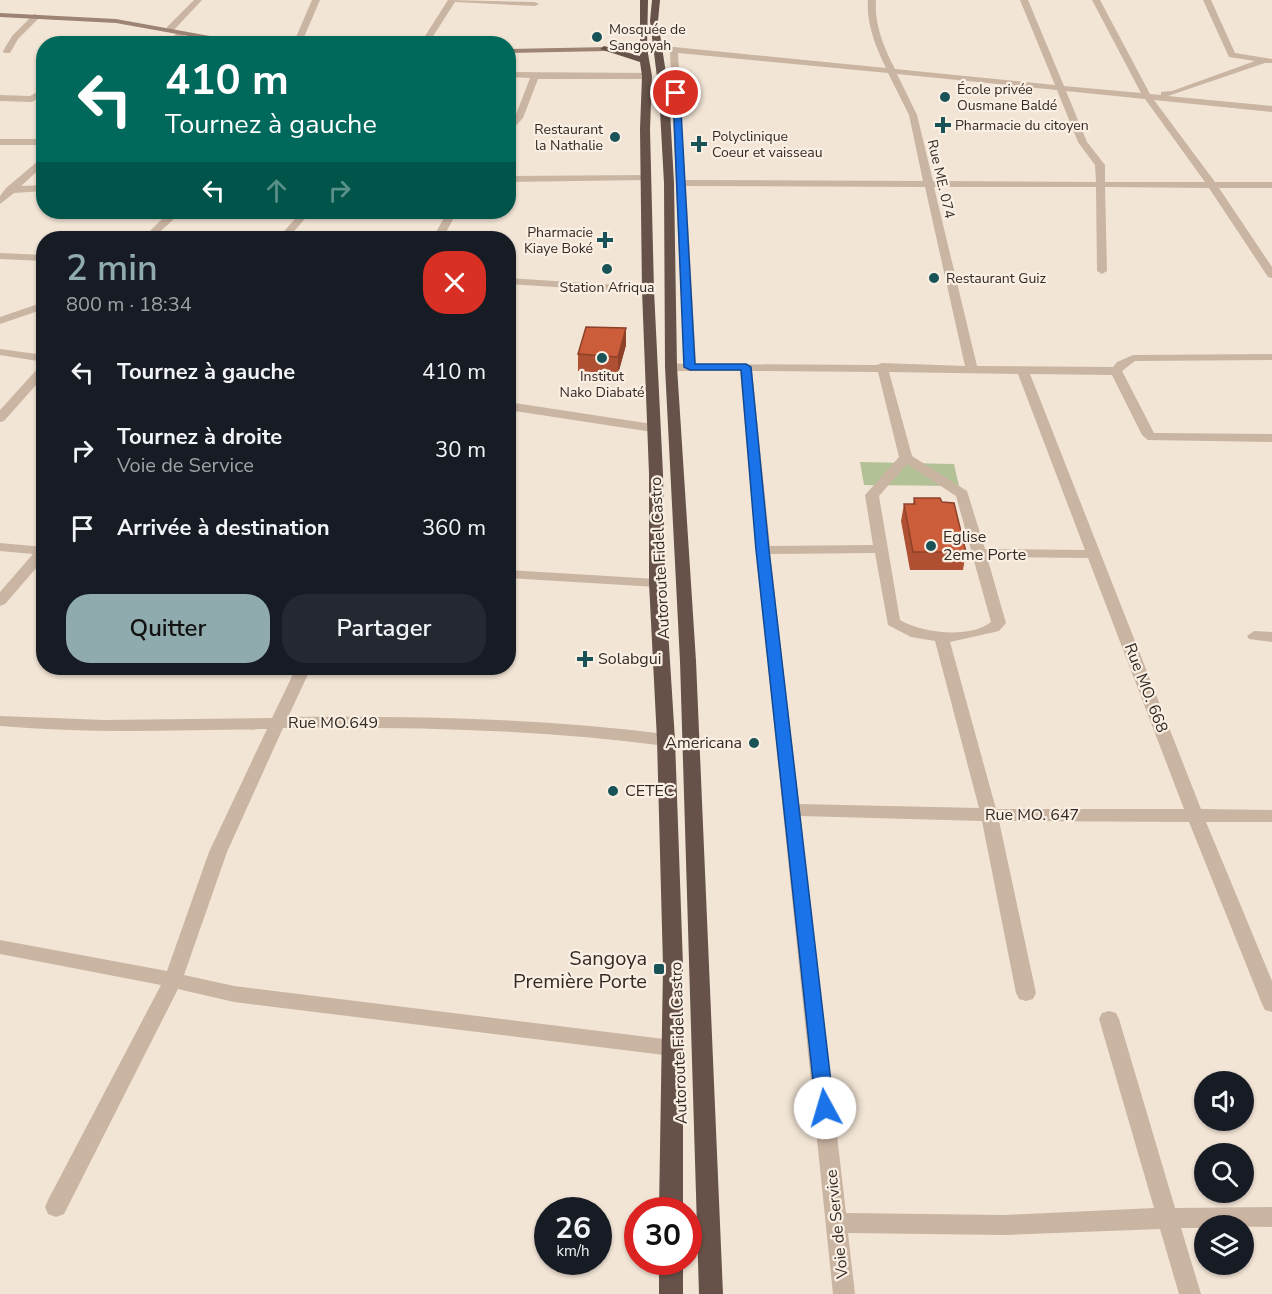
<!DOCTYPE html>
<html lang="fr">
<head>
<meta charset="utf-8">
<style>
	body { margin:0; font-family:"Nunito Sans",sans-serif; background:#242831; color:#f1f3f6; height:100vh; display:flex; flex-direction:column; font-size:22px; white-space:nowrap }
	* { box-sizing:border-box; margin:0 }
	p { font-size:20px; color:#9ea1a6 }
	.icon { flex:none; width:33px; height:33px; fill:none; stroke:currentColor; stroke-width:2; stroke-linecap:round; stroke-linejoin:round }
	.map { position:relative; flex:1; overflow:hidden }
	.panel { position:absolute; left:36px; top:231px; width:480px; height:444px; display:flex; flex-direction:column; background:#171b24; border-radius:24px; box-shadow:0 2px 4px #0004 }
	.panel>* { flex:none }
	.top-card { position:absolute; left:36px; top:36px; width:480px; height:183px; border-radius:24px; box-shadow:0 2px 4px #0004; background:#00695c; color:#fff; overflow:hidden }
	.controls { position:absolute; left:1194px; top:1071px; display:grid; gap:12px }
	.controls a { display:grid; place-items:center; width:60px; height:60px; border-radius:50%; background:#171b24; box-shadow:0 2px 4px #0004; font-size:30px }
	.speed { position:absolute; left:534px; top:1197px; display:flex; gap:12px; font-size:30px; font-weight:700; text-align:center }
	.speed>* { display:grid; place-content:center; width:78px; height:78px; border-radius:50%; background:#171b24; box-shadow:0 2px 4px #0004; line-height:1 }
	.speed small { font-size:15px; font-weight:400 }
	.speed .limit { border:9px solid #d22; background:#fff; color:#111 }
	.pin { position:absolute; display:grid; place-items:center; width:51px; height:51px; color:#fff; margin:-26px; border:3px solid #fff; border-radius:50%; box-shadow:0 2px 6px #0007 }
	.me { position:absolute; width:66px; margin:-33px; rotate:354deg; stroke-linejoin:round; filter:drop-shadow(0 0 4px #0008) }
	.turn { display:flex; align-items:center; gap:21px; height:126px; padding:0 30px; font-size:27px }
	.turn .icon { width:78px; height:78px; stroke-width:2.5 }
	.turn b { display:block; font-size:42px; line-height:51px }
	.lanes { display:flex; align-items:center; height:57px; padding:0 30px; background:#0003; justify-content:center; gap:30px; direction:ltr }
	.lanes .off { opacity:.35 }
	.round { display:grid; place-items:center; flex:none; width:63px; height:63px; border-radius:24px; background:#242831 }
	.head { display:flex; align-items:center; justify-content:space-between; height:102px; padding:0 30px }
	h1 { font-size:36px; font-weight:600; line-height:45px; color:#90abae }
	.button { display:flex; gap:12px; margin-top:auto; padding:12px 30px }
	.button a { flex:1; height:69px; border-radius:24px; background:#90abae; color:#111; font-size:24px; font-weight:600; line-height:69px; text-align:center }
	.button a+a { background:#242831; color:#f1f3f6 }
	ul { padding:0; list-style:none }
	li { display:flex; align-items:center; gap:18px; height:78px; padding:0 30px }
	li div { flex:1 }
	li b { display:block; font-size:22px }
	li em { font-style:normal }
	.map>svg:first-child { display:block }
	.green { fill:#b3c196 }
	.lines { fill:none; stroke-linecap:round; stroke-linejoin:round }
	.minor { fill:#cab4a2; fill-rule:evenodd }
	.tertiary { fill:#cab4a2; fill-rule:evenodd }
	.secondary { fill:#9d8374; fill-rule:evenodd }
	.trunk { fill:#665248; fill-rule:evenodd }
	.wall { fill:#af5033 }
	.shaded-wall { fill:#8e4129 }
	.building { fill:#cb5d3b; stroke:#8e4129; stroke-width:1.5 }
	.route { fill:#1a73e8; stroke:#114b97; stroke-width:1.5 }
	.poi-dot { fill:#195357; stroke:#faefe3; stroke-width:2 }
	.labels { text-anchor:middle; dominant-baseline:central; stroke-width:4.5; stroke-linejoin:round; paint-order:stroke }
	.far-poi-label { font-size:14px; fill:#342a25; stroke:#faefe3; text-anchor:start }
	.far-street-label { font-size:14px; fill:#342a25; stroke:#faefe3 }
	.poi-label { font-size:16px; fill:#342a25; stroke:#faefe3; text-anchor:start }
	.street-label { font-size:16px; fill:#342a25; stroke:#faefe3 }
	.near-poi-label { font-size:20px; fill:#342a25; stroke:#faefe3; text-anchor:end }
</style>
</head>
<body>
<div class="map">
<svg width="1272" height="1294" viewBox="0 0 1272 1294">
	<rect width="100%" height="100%" fill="#f2e5d6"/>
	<!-- green -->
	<path class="green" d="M 860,462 L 954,464 L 959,486 L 864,485 Z"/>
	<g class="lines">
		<!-- minor -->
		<path class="minor" d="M 194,0 L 202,0 L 173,31 L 167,31 L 167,27 Z
			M 312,0 L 320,0 L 301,44 L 293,44 Z
			M 448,0 L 535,2 L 539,4 L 535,6 L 455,2 L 428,44 L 420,44 Z
			M 868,0 L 876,0 C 874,24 884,48 895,69 L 1055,85 L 1020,0 L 1028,0 L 1064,86 L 1141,93 L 1092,0 L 1100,0 L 1150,94 L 1161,95 L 1161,92 L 1172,91 L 1255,61 L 1229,57 L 1203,0 L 1211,0 L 1235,53 L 1272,59 L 1272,63 L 1265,63 L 1168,96 L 1272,106 L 1272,112 L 1154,100 L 1215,182 L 1272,182 L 1272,188 L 1219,188 L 1272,267 L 1272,278 L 1268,277 L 1209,188 L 1105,187 L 1107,271 L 1102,274 L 1097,271 L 1096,187 L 934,187 L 977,366 L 1113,367 L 1117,362 L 1133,355 L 1272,354 L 1272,360 L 1135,361 L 1122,371 L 1154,433 L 1272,434 L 1272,442 L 1148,440 L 1142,435 L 1112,375 L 1030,374 L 1201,809 L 1272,810 L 1272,822 L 1206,822 L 1272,981 L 1272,1012 L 1265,1010 L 1262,1004 L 1189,822 L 999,821 L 1036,993 L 1033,999 L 1026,1001 L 1019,999 L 1016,993 L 982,821 L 800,816 L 846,1213 L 1004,1215 L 1154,1208 L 1099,1019 L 1102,1013 L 1109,1011 L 1116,1013 L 1119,1019 L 1175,1208 L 1272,1207 L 1272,1227 L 1204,1226 L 1204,1228 L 1181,1228 L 1201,1294 L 1179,1294 L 1160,1229 L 1004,1235 L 848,1233 L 855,1294 L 833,1294 L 756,550 L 740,371 L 671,371 L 665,367 L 671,363 L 684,364 L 670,52 L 653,48 L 657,46 L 674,47 L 886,68 C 876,48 866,23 868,0 ZM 678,53 L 888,73 L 909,115 L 923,181 L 685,180 ZM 897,74 L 1057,90 L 1078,142 L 1095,165 L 1096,182 L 933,181 L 917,115 ZM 1066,91 L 1145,99 L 1205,182 L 1105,182 L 1105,165 L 1087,142 ZM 686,186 L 925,187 L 965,366 L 882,363 L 877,365 L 696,364 ZM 752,371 L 878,372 L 899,457 L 865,495 L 873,545 L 770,546 ZM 889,372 L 1018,374 L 1085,550 L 985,549 L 967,491 L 912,456 ZM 907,464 L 956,496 L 991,622 C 970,639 922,633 900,620 L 879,496 ZM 875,553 L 888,625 L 911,637 L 935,641 L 979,808 L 799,804 L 770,554 ZM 987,557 L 1088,558 L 1184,809 L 996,809 L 950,642 L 999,631 L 1006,623 Z
			M 34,14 L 41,16 L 18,39 L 10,53 L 4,53 L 3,51 L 12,36 Z
			M 182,31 L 189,33 L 170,44 L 159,44 Z
			M 508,72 L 647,73 L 651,76 L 647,79 L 538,79 L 523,118 L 508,134 L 508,125 L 515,117 L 530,78 L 508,77 Z
			M 44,88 L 44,94 L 32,102 L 0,101 L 0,95 L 30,96 Z
			M 0,139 L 44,139 L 44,145 L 0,145 Z
			M 44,156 L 44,165 L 21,186 L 44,185 L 44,191 L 14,193 L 0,204 L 0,196 L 6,188 Z
			M 649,175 L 651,177 L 646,180 L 508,182 L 508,176 Z
			M 165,212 L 175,212 L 173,220 L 153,238 L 143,238 L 164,217 Z
			M 447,212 L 457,212 L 443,238 L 433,238 Z
			M 0,253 L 44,255 L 44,261 L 0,259 Z
			M 508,278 L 648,287 L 653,290 L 648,293 L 508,284 Z
			M 44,302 L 44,309 L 0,324 L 0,317 Z
			M 0,349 L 44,355 L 44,362 L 0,355 Z
			M 44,365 L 44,376 L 4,421 L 0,422 L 0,410 L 40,366 Z
			M 508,402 L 652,424 L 658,428 L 652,432 L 508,410 Z
			M 0,543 L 44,547 L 44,555 L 0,551 Z
			M 508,570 L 657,579 L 664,583 L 657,587 L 508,578 Z
			M 1254,631 L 1272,632 L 1272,642 L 1249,639 L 1247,636 Z
			M 296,668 L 311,668 L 288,717 C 415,716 540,718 666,734 L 672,736 L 674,740 L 672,744 L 666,746 C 539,729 411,727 283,728 L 227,852 L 184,975 L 234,986 L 672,1040 L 679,1042 L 682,1048 L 679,1054 L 672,1056 L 234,1002 L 178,989 L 64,1214 L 56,1217 L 48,1214 L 45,1207 L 48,1200 L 161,985 L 0,954 L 0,940 L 167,971 L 209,852 L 267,729 C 178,730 89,734 0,726 L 0,716 L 104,720 L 272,718 Z"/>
		<!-- tertiary -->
		<path class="tertiary" d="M 301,212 L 311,212 L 288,238 L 278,238 Z
			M 44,546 L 44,559 L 5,604 L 0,606 L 0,592 L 39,547 Z"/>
		<!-- secondary -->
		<path class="secondary" d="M 0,13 L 116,19 L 254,44 L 233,44 L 116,23 L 0,17 Z
			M 660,46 L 660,50 L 657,50 L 508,53 L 508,49 Z"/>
		<!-- trunk -->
		<path class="trunk" d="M 640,0 L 648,0 L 647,48 L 652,76 L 650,129 L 654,290 L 663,474 L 665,583 L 675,740 L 683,966 L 683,1210 L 659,1210 L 663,966 L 657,740 L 649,583 L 649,474 L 642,290 L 640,129 L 642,76 L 640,62 L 600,49 L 604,46 L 640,56 Z
			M 652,0 L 660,0 L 658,21 L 669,93 L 674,183 L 677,367 L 696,661 L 723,1294 L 699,1294 L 680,661 L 665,367 L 664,183 L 659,93 L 650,21 Z
			M 659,1262 L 683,1262 L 683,1294 L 659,1294 Z"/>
	</g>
	<!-- wall -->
	<path class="wall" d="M 626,345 L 618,374 L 578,371 L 578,354 Z
		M 914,498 L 942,502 L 966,552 L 963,570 L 910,570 L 901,521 L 904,504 L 913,504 Z"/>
	<!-- shaded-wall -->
	<path class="shaded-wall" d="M 626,328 L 626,345 L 618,374 L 618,357 Z"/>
	<!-- building -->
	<path class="building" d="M 586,327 L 626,328 L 618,357 L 578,354 Z
		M 914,498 L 940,498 L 942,502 L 954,503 L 966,552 L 913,552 L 904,504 L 915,504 Z"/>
	<!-- route -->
	<path class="route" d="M 676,90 L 680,93 L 695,364 L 746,364 L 751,367 L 769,550 L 834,1108 L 831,1114 L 825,1117 L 818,1114 L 816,1108 L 756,550 L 741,370 L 690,370 L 684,367 L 673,93 Z"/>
	<!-- markers -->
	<g class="poi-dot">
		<circle cx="597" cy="37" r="6"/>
		<circle cx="945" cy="97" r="6"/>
		<path d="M940 116h6v6h6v6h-6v6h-6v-6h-6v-6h6z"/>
		<circle cx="615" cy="137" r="6"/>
		<path d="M696 135h6v6h6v6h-6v6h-6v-6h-6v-6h6z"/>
		<path d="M602 231h6v6h6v6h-6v6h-6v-6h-6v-6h6z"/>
		<circle cx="607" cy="269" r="6"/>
		<circle cx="934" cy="278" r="6"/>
		<circle cx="602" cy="358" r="6"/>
		<circle cx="931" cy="546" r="6"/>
		<path d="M582 650h6v6h6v6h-6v6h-6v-6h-6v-6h6z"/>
		<circle cx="754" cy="743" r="6"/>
		<circle cx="613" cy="791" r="6"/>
		<rect x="653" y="963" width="12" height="12" rx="3"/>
	</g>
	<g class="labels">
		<!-- far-poi labels -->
		<g class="far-poi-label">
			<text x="609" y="29">Mosquée de<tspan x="609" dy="16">Sangoyah</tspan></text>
			<text x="957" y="89">École privée<tspan x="957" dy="16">Ousmane Baldé</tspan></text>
			<text x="955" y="125">Pharmacie du citoyen</text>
			<text x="603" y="129" text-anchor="end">Restaurant<tspan x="603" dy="16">la Nathalie</tspan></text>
			<text x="712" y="136">Polyclinique<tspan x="712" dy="16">Coeur et vaisseau</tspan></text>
			<text x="593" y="232" text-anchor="end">Pharmacie<tspan x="593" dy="16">Kiaye Boké</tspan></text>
			<text x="946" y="278">Restaurant Guiz</text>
			<text x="607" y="287" text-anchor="middle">Station Afriqua</text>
			<text x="602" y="376" text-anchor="middle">Institut<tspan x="602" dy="16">Nako Diabaté</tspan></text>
		</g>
		<!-- far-street labels -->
		<g class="far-street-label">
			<text transform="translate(941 179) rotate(77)">Rue ME. 074</text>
		</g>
		<!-- poi labels -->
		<g class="poi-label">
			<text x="943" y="537">Eglise<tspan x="943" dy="18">2eme Porte</tspan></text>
			<text x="598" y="659">Solabgui</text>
			<text x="742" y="743" text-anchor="end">Americana</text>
			<text x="625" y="791">CETEC</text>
		</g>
		<!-- street labels -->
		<g class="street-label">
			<text transform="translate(660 558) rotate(-93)">Autoroute Fidel Castro</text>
			<text transform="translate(1146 688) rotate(69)">Rue MO. 668</text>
			<text x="333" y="723">Rue MO.649</text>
			<text x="1032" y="815">Rue MO. 647</text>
			<text transform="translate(679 1043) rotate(-92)">Autoroute Fidel Castro</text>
			<text transform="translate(837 1224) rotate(-96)">Voie de Service</text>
		</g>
		<!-- near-poi labels -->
		<g class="near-poi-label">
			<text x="647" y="958">Sangoya<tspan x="647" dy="23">Première Porte</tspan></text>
		</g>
	</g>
</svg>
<div class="controls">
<a><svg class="icon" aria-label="sound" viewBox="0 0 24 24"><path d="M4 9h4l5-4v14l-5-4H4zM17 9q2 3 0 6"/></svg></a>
<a><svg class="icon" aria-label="search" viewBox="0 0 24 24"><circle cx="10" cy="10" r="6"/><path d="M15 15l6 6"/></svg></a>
<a><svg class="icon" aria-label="layers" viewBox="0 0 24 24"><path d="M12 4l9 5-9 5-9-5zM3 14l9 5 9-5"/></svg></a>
</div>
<div class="speed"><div>26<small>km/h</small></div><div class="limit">30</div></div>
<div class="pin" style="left:676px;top:93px;background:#d93025"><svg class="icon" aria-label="arrive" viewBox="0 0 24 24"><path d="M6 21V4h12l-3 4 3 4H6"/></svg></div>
<svg class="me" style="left:825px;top:1108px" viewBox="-20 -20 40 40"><circle r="19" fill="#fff"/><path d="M0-13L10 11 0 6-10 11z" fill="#1a73e8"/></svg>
<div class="top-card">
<div class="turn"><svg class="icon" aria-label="left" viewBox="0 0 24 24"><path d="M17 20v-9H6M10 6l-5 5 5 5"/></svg><div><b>410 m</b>Tournez à gauche</div></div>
<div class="lanes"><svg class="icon" aria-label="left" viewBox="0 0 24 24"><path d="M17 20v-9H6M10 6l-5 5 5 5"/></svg><svg class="icon off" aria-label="ahead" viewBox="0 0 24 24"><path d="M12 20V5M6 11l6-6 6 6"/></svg><svg class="icon off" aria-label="right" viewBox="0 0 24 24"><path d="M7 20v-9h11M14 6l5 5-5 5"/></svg></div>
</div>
<section class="panel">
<div class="head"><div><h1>2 min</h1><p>800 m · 18:34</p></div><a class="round" style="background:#d93025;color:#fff"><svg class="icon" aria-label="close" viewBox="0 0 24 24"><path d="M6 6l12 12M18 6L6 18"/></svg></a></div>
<ul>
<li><svg class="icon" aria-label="left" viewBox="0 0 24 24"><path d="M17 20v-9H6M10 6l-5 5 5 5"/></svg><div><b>Tournez à gauche</b></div><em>410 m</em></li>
<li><svg class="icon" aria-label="right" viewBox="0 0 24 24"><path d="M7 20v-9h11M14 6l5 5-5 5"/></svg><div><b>Tournez à droite</b><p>Voie de Service</p></div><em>30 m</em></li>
<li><svg class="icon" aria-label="arrive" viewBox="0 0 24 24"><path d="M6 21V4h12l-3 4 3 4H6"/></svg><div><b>Arrivée à destination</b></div><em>360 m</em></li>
</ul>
<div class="button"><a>Quitter</a><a>Partager</a></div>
</section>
</div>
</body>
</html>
